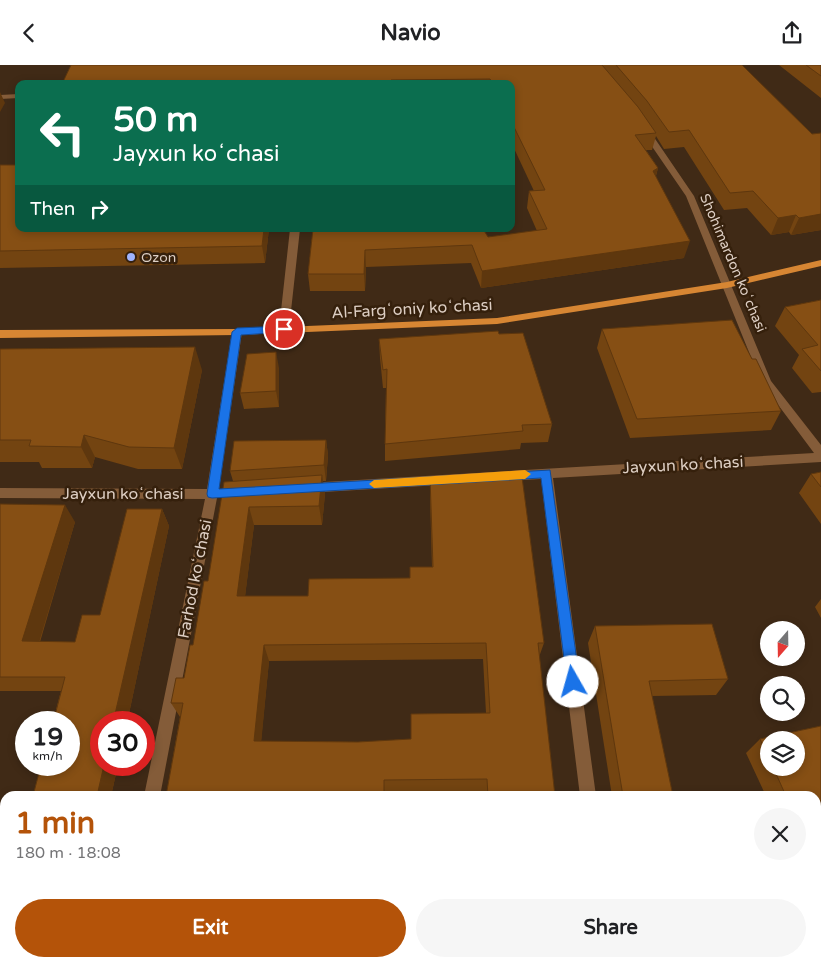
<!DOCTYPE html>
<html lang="en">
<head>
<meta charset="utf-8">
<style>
	body { margin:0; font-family:"Varela Round",sans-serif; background:#f6f6f6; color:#202124; height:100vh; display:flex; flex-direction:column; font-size:19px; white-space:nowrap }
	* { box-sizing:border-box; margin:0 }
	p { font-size:16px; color:#757577 }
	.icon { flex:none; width:28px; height:28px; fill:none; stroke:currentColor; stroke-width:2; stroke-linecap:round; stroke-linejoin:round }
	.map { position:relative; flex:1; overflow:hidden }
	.details { position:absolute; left:0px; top:726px; width:821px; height:176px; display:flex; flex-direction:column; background:#fff; border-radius:15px 15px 0 0; box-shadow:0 2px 8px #0003 }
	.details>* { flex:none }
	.banner { position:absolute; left:15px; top:15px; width:500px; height:152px; border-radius:10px; box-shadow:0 2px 8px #0003; background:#0b6e4f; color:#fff; overflow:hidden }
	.needle { width:32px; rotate:200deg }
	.buttons { position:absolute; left:760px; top:556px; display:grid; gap:10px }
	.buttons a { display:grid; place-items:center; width:45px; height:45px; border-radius:50%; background:#fff; box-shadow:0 2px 8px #0003; font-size:25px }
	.speed { position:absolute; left:15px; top:646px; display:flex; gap:10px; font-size:25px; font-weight:700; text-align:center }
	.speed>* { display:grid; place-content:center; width:65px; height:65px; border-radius:50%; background:#fff; box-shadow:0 2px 8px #0003; line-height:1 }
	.speed small { font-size:12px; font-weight:400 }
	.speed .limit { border:8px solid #d22; background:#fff; color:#111 }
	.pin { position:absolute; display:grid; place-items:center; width:42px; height:42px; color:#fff; margin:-21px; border:2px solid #fff; border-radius:50%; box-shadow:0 1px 5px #0007 }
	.me { position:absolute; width:55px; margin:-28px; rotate:353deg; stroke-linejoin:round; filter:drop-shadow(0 0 4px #0008) }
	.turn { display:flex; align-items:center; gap:18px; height:105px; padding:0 15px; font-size:22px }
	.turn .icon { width:65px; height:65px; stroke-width:2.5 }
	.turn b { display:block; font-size:35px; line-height:42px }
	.then { display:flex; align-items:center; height:48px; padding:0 15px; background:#0003; gap:10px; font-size:19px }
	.round { display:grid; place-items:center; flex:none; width:52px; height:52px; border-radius:26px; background:#f6f6f6 }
	.head { display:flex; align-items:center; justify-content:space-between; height:85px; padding:0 15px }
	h1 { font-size:30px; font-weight:800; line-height:38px; color:#b45309 }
	.button { display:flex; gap:10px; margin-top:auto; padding:10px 15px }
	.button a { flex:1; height:58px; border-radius:30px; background:#b45309; color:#fff; font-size:20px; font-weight:800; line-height:58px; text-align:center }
	.button a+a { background:#f6f6f6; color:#202124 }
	header { display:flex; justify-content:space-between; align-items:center; height:65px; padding:0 15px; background:#fff; font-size:22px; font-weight:800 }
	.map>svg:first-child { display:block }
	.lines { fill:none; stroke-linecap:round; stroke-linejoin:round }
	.minor { fill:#845c39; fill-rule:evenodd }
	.major { fill:#d78633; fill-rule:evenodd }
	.wall { fill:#734411; fill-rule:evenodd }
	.shaded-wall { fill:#5e370e }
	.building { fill:#864f14; stroke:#5e370e; fill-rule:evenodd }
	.route { fill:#1a73e8; stroke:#114b97 }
	.slow { fill:#f59e0b }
	.poi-dot { fill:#9fb3fd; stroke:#35200c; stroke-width:2 }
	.labels { text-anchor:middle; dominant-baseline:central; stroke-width:5; stroke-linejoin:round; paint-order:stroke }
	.far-poi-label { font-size:14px; fill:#ddcec3; stroke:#35200c; text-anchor:start }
	.far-street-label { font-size:14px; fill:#ddcec3; stroke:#35200c }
	.street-label { font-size:16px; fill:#ddcec3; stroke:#35200c }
</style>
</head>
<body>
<header><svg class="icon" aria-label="back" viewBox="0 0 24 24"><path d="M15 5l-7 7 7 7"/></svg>Navio<svg class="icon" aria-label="share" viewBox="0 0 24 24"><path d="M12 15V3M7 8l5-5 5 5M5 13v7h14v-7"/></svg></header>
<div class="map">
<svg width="821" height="902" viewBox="0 0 821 902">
	<rect width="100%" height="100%" fill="#402a16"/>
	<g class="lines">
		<!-- minor -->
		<path class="minor" d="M 19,29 L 19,33 L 0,34 L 0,30 Z
			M 641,62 L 647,62 L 694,131 L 771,316 L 821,380 L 821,397 L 553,413 L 596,731 L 580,731 L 541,414 L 307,428 L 303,426 L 301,423 L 303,420 L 307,418 L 814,388 L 761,317 L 686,131 L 640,64 Z
			M 290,164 L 300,164 L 289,264 L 284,267 L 279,264 Z
			M 237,264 L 242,267 L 219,424 L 244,424 L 246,427 L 244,430 L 217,433 L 160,731 L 144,731 L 205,434 L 0,433 L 0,423 L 207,424 L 232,267 Z
			M 109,898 L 127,898 L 126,902 L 108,902 Z
			M 601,898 L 619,898 L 619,902 L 601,902 Z"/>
		<!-- major -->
		<path class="major" d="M 821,195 L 821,201 L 727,223 L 497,259 L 237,270 L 0,273 L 0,265 L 237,264 L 497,253 L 727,217 Z"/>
	</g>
	<!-- wall -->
	<path class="wall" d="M 71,0 L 742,0 L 821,165 L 791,170 L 789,167 L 771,170 L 747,143 L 724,145 L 684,82 L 664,84 L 656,71 L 652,85 L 646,85 L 658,103 L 656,111 L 684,193 L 481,223 L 471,198 L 366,202 L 365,226 L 310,226 L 308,209 L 313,164 L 488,172 L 537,166 L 527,143 L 529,126 L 534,126 L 511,77 L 511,19 L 62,19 Z
		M 779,0 L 821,0 L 821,33 Z
		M 0,100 L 19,164 L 269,164 L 265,198 L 0,203 Z
		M 821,235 L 821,327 L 812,328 L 792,303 L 799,290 L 775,261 L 785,242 Z
		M 602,264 L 752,294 L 781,346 L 771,365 L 630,373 L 597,283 Z
		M 499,269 L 552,359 L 548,377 L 521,378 L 520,384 L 385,396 L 385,379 L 386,323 L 383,323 L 380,293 L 379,274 Z
		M 0,284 L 202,305 L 182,404 L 138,404 L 95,392 L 92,403 L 42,403 L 39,397 L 0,397 Z
		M 279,303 L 279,342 L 244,344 L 240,328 Z
		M 326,375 L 328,390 L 326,416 L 323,416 L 325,429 L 322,460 L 254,460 L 245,531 L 308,531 L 410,513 L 432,502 L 430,432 L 430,412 L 544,578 L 539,592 L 555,731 L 484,731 L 484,727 L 385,727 L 385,731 L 166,731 L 180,652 L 171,638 L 184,613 L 193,580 L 208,516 L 233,416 L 230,406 ZM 483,594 L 486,648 L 411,674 L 358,677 L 261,676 L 269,596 Z
		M 821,407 L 821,459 L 799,428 L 811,409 Z
		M 0,439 L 75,457 L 40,577 L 75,577 L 100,550 L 162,444 L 169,461 L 127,658 L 101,658 L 101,700 L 118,700 L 111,731 L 33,731 L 61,626 L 0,626 Z
		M 821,534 L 821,553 L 815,542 Z
		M 595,561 L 728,614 L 716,630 L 652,631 L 673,731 L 612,731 L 588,578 Z
		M 821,661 L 821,744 L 816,745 L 816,731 L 766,731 L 746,688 L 760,674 ZM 769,675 L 796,702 L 769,702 Z
		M 0,770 L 5,770 L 5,821 L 0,821 Z
		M 504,898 L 573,898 L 574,902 L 504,902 Z
		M 639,898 L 816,898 L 821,902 L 640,902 Z"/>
	<!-- shaded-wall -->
	<path class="shaded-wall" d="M 0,27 L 5,38 L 0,47 Z
		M 658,103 L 653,120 L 653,106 Z
		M 821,149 L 821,165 L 791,170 L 799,153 Z
		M 796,150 L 789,167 L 771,170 L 778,153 Z
		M 264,164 L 269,164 L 265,198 L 262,181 Z
		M 690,176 L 684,193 L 481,223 L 482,206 Z
		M 365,185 L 366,202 L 365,226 L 364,209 Z
		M 195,282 L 202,305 L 182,404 L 174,383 Z
		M 276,287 L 279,303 L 279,342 L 276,326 Z
		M 84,370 L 95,392 L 92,403 L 81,382 Z
		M 326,375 L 328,390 L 326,416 L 324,400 Z
		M 322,410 L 325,429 L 322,460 L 319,441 Z
		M 65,440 L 75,457 L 35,591 L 22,576 Z
		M 249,442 L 254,460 L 243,548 L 237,531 Z
		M 162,444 L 169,461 L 127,658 L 113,658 Z
		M 264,580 L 269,596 L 260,690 L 254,676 Z
		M 104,700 L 118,700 L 111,731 L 97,731 Z
		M 821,736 L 821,744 L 816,745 L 816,737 Z
		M 59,898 L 75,898 L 74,902 L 58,902 Z
		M 223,898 L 232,898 L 231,902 L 222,902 Z"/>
	<!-- building -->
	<path class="building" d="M 71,0 L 602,0 L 638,42 L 656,68 L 635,70 L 658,103 L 653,106 L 690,176 L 482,206 L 472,180 L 365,185 L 364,209 L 308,209 L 313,164 L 483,164 L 488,172 L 547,164 L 529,126 L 545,125 L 511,56 L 511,19 L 493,19 L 490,14 L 391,15 L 390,19 L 62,19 Z
		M 616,0 L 742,0 L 812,69 L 821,68 L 821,149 L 799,153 L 796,150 L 778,153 L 753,126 L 730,128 L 689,65 L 669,67 L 647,36 Z
		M 806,0 L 821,0 L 821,11 Z
		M 0,100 L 19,100 L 19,164 L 264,164 L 262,181 L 0,186 Z
		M 821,235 L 821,306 L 802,284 L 818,280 L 785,242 Z
		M 732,255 L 752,294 L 756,294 L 781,346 L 637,354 L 602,264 Z
		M 498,266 L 499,269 L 523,268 L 552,359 L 522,360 L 523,366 L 385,379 L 387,304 L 383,305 L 379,274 Z
		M 195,282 L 174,383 L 129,382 L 84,370 L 81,382 L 29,381 L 31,375 L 0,375 L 0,284 Z
		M 276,287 L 276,326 L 240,328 L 247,289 Z
		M 326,375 L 324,400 L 230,406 L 234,376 Z
		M 821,407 L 821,422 L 811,409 Z
		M 322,410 L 319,441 L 249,442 L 237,531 L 308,531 L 309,514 L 410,513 L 410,502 L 433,502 L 430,412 L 522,412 L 544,578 L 538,578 L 555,731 L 488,731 L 487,714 L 384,715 L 384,731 L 330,731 L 331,727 L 274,727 L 274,731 L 166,731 L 183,638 L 171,638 L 176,613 L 184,613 L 190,580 L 193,580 L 204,516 L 208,516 L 224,417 ZM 486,578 L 490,648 L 411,649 L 411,674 L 358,677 L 254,676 L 264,580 Z
		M 0,439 L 65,440 L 22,576 L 75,577 L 82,550 L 100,550 L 127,444 L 162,444 L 113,658 L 101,658 L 101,700 L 104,700 L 97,731 L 33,731 L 41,700 L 69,700 L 69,658 L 53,658 L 65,612 L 0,612 Z
		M 712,559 L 728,614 L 649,616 L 673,731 L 623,731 L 595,561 Z
		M 821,661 L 821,736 L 816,737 L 816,731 L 786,731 L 773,702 L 796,702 L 796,675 L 769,675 L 769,694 L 760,674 Z
		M 816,767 L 821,779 L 821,902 L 652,902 L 651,898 L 816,898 Z
		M 0,770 L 5,770 L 5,813 L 0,813 Z
		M 5,859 L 5,898 L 59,898 L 58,902 L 0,902 L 0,878 Z
		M 137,898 L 223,898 L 222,902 L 136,902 Z
		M 509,898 L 573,898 L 574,902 L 509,902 Z"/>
	<!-- route -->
	<path class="route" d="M 284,261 L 289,264 L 287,267 L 241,270 L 219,424 L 550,405 L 580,617 L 578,622 L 573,623 L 569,622 L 567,617 L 541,413 L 212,433 L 208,432 L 207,429 L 232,267 L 237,263 Z"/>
	<!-- slow -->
	<path class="slow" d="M 525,405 L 531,409 L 525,414 L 374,423 L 369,419 L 374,415 Z"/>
	<!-- markers -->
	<circle class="poi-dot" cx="131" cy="192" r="5"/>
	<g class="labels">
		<!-- far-poi labels -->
		<g class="far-poi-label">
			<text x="141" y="192">Ozon</text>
		</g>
		<!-- far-street labels -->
		<g class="far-street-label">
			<text transform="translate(733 198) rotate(67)">Shohimardon koʻchasi</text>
		</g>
		<!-- street labels -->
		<g class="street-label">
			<text transform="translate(412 244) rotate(-3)">Al-Fargʻoniy koʻchasi</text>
			<text transform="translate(683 400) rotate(-3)">Jayxun koʻchasi</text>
			<text x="123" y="429">Jayxun koʻchasi</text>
			<text transform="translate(195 514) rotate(-79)">Farhod koʻchasi</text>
		</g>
	</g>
</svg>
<div class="buttons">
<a><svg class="needle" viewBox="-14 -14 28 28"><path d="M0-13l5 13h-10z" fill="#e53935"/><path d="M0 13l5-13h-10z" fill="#757577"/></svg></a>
<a><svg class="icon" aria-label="search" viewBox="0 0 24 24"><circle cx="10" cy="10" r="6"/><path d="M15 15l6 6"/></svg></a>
<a><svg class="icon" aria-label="layers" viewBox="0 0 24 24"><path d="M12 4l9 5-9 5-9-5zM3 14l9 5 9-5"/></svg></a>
</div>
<div class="speed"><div>19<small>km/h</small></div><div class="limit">30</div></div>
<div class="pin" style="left:284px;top:264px;background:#d93025"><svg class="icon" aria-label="arrive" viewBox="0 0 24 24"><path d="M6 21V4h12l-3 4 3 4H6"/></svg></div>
<svg class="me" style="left:573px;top:617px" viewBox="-20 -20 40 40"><circle r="19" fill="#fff"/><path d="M0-13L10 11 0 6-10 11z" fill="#1a73e8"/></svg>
<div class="banner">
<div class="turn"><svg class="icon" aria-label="left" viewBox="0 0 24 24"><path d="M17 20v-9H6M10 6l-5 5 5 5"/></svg><div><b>50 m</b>Jayxun koʻchasi</div></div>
<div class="then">Then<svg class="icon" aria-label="right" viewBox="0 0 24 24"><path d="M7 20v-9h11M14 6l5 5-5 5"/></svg></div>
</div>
<section class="details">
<div class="head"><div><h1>1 min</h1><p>180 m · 18:08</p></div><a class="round"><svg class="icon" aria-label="close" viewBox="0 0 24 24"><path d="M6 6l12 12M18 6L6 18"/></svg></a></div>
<div class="button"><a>Exit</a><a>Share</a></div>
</section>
</div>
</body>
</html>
